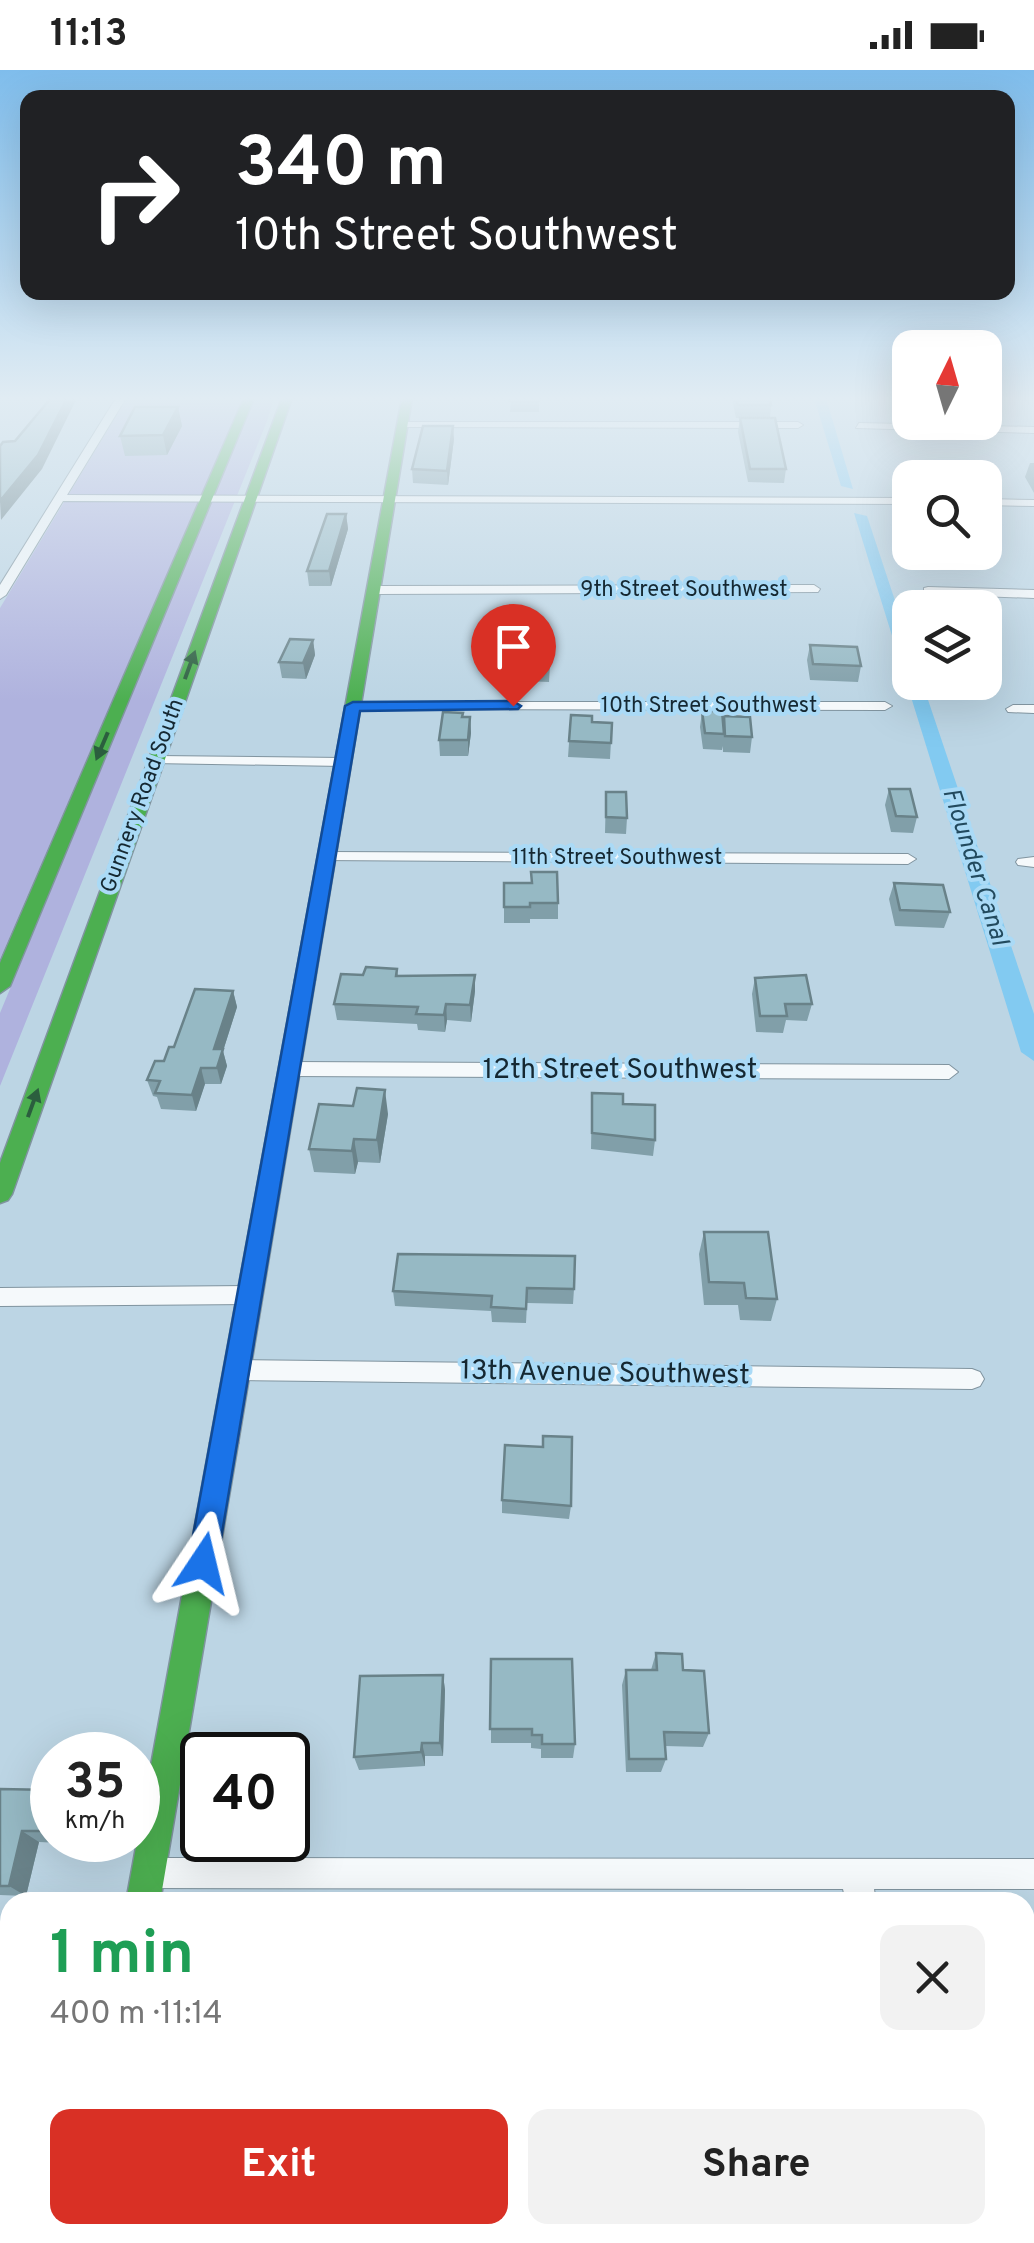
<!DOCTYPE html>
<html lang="en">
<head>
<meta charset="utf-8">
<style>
	body { margin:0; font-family:Overpass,sans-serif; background:#f2f2f2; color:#222; height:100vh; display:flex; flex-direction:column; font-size:38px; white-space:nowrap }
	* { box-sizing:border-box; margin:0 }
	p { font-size:32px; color:#767676 }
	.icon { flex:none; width:55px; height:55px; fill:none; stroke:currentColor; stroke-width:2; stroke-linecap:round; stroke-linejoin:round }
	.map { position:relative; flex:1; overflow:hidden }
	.drawer { position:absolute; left:0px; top:1822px; width:1035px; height:352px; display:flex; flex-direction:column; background:#fff; border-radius:30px 30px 0 0; box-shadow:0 10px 40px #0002 }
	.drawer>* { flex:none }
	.hud { position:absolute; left:20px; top:20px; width:995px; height:210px; border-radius:20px; box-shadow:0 10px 40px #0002; background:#202124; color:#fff; overflow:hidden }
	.needle { width:65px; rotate:5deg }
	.controls { position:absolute; left:892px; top:260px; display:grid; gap:20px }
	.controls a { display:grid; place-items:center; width:110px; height:110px; border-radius:20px; background:#fff; box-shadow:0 10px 40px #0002; font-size:50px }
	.speed { position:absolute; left:30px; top:1662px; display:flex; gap:20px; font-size:50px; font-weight:700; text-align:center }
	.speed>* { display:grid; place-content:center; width:130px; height:130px; border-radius:50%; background:#fff; box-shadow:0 10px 40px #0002; line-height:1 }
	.speed small { font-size:25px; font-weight:400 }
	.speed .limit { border:5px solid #111; border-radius:15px; background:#fff; color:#111 }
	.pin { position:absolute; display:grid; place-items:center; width:85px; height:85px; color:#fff; margin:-102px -42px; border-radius:50% 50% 50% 0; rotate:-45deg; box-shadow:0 0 10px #0007 }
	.pin .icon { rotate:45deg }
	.me { position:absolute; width:110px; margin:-55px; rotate:10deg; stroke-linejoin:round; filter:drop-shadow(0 0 8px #0008) }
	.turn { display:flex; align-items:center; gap:35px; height:210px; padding:0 50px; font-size:45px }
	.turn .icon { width:130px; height:130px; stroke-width:2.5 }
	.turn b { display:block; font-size:70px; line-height:85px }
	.round { display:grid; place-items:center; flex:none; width:105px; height:105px; border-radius:20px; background:#f2f2f2 }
	.summary { display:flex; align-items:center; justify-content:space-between; height:170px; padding:0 50px }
	h1 { font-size:60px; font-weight:700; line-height:75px; color:#1e9e55 }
	.action { display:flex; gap:20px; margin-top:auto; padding:20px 50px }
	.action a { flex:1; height:115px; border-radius:20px; background:#d93025; color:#fff; font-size:40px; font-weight:700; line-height:115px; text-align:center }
	.action a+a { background:#f2f2f2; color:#222 }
	.status { display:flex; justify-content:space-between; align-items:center; height:70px; padding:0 50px; background:#fff; direction:ltr }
	.status svg { height:28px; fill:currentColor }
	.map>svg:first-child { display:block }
	.green { fill:#afb2de }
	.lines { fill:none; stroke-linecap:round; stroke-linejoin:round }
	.canal { fill:#82caf1; fill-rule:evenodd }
	.street-casing { stroke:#80949f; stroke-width:2 }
	.fast-casing { stroke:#80949f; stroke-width:3 }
	.jam-casing { stroke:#80949f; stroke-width:3 }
	.street { fill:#f5f9fb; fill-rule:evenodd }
	.fast { fill:#4caf50; fill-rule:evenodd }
	.jam { fill:#c62828; fill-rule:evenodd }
	.wall { fill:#819fa9 }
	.shaded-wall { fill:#698289 }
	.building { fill:#96b9c4; stroke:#698289; stroke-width:2.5 }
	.oneway { fill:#2b5e3e }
	.route { fill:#1a73e8; stroke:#114b97; stroke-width:2.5 }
	.labels { text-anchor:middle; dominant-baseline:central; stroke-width:8; stroke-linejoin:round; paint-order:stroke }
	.far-street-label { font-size:22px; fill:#152832; stroke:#aadaf6 }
	.far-water-label { font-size:25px; font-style:italic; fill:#224a5e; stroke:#aadaf6 }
	.street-label { font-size:28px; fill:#152832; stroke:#aadaf6 }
</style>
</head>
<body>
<div class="status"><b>11:13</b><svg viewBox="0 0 49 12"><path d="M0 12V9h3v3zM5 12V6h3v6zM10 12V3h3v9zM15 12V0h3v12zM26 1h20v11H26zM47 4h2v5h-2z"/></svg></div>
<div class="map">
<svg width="1034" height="2173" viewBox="0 0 1034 2173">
	<rect width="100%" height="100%" fill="#bcd5e4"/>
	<!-- green -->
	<path class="green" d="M 127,328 L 243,328 L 0,889 L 0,538 Z
		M 255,328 L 274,328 L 267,351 L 0,1016 L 0,943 Z"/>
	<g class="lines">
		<!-- canal -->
		<path class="canal" d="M 814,328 L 826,328 L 853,419 L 841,416 Z
			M 854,443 L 867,446 L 910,576 L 910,612 L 922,612 L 1034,944 L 1034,991 L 1021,982 Z"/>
		<!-- street casing -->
		<g class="street-casing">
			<path id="street" d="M 116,328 L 126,328 L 67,425 L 910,428 L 910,434 L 63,431 L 6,525 L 0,529 L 0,515 Z
				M 402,352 L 798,352 L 803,355 L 798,358 L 399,357 Z
				M 859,353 L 1034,357 L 1034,363 L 856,358 Z
				M 985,429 L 1034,430 L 1034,436 L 985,435 Z
				M 814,515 L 820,519 L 818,522 L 374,524 L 368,520 L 374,516 Z
				M 928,517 L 1034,520 L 1034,528 L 924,524 L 924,518 Z
				M 353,632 L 885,632 L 892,636 L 885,640 L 348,639 L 346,636 Z
				M 1013,635 L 1034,635 L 1034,643 L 1008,642 L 1006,639 Z
				M 157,686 L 343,688 L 350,692 L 343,696 L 152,693 L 152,687 Z
				M 326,782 L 908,784 L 916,789 L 908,794 L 320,790 L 320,784 Z
				M 1034,787 L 1034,797 L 1018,795 L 1016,792 L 1018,789 Z
				M 292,992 L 949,995 L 958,1002 L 949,1009 L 292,1006 L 283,999 Z
				M 250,1216 L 258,1218 L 261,1225 L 258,1232 L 250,1234 L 0,1236 L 0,1218 Z
				M 237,1290 L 972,1299 L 980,1302 L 984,1309 L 980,1316 L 972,1319 L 237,1310 L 229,1307 L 225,1300 L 229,1293 Z
				M 148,1788 L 1034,1789 L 1034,1819 L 874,1819 L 876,1832 L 846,1832 L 843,1819 L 148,1818 L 137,1814 L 133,1803 L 137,1792 Z
				M 66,2165 L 102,2165 L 101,2173 L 65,2173 Z
				M 900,2165 L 936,2165 L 937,2173 L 901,2173 Z"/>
		</g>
		<!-- fast casing -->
		<g class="fast-casing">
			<path id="fast" d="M 244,328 L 254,328 L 10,916 L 0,923 L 0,893 Z
				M 282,328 L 292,328 L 12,1124 L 8,1130 L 0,1133 L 0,1093 Z
				M 402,328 L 412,328 L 315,910 L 305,917 L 295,910 Z
				M 224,1361 L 234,1364 L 238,1373 L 160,1832 L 126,1832 L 210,1373 L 214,1364 Z"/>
		</g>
		<!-- jam casing -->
		<g class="jam-casing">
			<path id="jam" d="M 305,903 L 315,910 L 238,1373 L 234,1382 L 224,1385 L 214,1382 L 210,1373 L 295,910 Z"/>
		</g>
		<!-- street -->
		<use href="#street" class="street"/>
		<!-- fast -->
		<use href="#fast" class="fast"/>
		<!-- jam -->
		<use href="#jam" class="jam"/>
	</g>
	<!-- wall -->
	<path class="wall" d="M 511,328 L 539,328 L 539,342 L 510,342 Z
		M 734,328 L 769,328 L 771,335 L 770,348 L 736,348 L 733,334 Z
		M 178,337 L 182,356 L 167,385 L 125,386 L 120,366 Z
		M 740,348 L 786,399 L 784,413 L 748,412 L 738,362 Z
		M 454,369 L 448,415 L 413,413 L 412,399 Z
		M 1030,393 L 1034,393 L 1034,423 L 1025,407 Z
		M 346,444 L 348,459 L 331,516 L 309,516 L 307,501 Z
		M 313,570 L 315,585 L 306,609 L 282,608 L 279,592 Z
		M 810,575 L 861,596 L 858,612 L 810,610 L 807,590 Z
		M 551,576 L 549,612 L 524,611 L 524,595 Z
		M 702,641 L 752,667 L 750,683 L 723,682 L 723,676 L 722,680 L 703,679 L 700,657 Z
		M 571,645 L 592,652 L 612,653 L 610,689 L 568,687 Z
		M 463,647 L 470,647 L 471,663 L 468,686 L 440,686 L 439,670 Z
		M 889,719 L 917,747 L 913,763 L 891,762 L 885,735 Z
		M 606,722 L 627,748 L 626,764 L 605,763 Z
		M 504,813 L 558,833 L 558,849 L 530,849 L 530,853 L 504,853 Z
		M 894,813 L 950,842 L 944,858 L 895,856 L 889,829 Z
		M 397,899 L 398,906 L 475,921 L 471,952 L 447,950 L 445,962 L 418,960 L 417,954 L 337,950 L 334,934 L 363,905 Z
		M 755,908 L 812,934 L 807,951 L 786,950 L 783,963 L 756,962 L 752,924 Z
		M 233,921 L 237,937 L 223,981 L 227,996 L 221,1014 L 205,1014 L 196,1041 L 161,1039 L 157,1027 L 153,1026 L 147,1010 L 174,977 Z
		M 592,1023 L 623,1034 L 655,1070 L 653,1086 L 591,1079 Z
		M 388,1044 L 380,1093 L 358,1092 L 355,1104 L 314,1102 L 309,1079 Z
		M 704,1162 L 777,1229 L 771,1251 L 740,1250 L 738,1235 L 704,1235 L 699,1184 Z
		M 398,1184 L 574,1219 L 573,1234 L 527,1233 L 526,1253 L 492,1252 L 491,1241 L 395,1236 L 393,1221 Z
		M 543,1377 L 571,1436 L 569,1449 L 502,1443 L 502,1430 Z
		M 656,1583 L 683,1600 L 709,1663 L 703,1677 L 665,1676 L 666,1689 L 661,1702 L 626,1702 L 622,1615 L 626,1600 L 651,1600 Z
		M 491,1589 L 575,1674 L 573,1688 L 541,1688 L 541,1679 L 531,1678 L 531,1673 L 491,1673 Z
		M 443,1605 L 445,1620 L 443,1686 L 425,1686 L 425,1696 L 359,1700 L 354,1687 Z
		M 0,1719 L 52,1720 L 52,1770 L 61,1770 L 60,1773 L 39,1772 L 26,1826 L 0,1825 Z
		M 1034,1901 L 1034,1998 L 1025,1997 L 1025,1944 L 1027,1944 L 1025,1904 Z
		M 674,2165 L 776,2165 L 777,2173 L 674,2173 Z"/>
	<!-- shaded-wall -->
	<path class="shaded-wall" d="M 67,328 L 77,328 L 42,399 L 1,450 L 0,431 Z
		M 178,337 L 182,356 L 167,385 L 163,365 Z
		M 453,356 L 454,369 L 448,415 L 447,401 Z
		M 346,444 L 348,459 L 331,516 L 329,501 Z
		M 313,570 L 315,585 L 306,609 L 303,593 Z
		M 470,647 L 471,663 L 468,686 L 468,670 Z
		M 475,905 L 475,921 L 471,952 L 470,935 Z
		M 233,921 L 237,937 L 223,981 L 227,996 L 221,1014 L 217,998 L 214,979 Z
		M 446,934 L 447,950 L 445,962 L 444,945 Z
		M 201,998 L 205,1014 L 196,1041 L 192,1025 Z
		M 385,1020 L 388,1044 L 380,1093 L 377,1070 Z
		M 354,1069 L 358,1092 L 355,1104 L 352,1081 Z
		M 443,1605 L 445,1620 L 443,1686 L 440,1673 Z
		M 422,1673 L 425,1686 L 425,1696 L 421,1682 Z
		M 52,1726 L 52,1767 L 44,1761 Z
		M 22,1761 L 39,1772 L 26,1826 L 9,1816 Z"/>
	<!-- building -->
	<path class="building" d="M 51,328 L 67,328 L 38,385 L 0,431 L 0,376 L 3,372 L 15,371 Z
		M 511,328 L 539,328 L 539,331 L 510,331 Z
		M 736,328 L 769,328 L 771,335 L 738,335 Z
		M 135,337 L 178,337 L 163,365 L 120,366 Z
		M 740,348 L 775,348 L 786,399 L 750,399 Z
		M 423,356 L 453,356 L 447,401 L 412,399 Z
		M 327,444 L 346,444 L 329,501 L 307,501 Z
		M 290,569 L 313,570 L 303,593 L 279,592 Z
		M 528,575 L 551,576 L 549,596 L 524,595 Z
		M 810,575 L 857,577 L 861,596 L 813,594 Z
		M 702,641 L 722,641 L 724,664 L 705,663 Z
		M 443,642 L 463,643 L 462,647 L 470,647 L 468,670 L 439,670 Z
		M 571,645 L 592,646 L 592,652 L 612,653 L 611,673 L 569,671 Z
		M 724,646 L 750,647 L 752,667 L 725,666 Z
		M 889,719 L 910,719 L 917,747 L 896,746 Z
		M 606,722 L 626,722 L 627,748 L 606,747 Z
		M 531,802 L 557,802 L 558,833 L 530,833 L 530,837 L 504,837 L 504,813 L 532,813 Z
		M 894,813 L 943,815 L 950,842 L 900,840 Z
		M 366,897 L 397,899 L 396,906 L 475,905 L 470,935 L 446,934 L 444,945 L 416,944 L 418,937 L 334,934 L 341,904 L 363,905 Z
		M 806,905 L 812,934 L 785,934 L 787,946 L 760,946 L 755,908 Z
		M 195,919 L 233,921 L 214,979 L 223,979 L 217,998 L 201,998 L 192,1025 L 155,1023 L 160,1011 L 147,1010 L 155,991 L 164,991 L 169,977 L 174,977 Z
		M 357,1018 L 385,1020 L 377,1070 L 354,1069 L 352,1081 L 309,1079 L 319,1034 L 353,1036 Z
		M 592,1023 L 623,1024 L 623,1034 L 655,1035 L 655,1070 L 592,1063 Z
		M 704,1162 L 768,1162 L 777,1229 L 746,1228 L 744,1213 L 709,1212 Z
		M 398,1184 L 575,1186 L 574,1219 L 527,1218 L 526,1239 L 491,1237 L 492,1226 L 393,1221 Z
		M 543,1366 L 572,1367 L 571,1436 L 502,1430 L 505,1375 L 543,1377 Z
		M 656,1583 L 682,1584 L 683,1600 L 704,1601 L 709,1663 L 664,1662 L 666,1689 L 629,1689 L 626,1600 L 657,1600 Z
		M 491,1589 L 572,1589 L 575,1674 L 542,1674 L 542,1665 L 532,1665 L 532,1659 L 490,1659 Z
		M 443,1605 L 440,1673 L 422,1673 L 421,1682 L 354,1687 L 360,1606 Z
		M 0,1719 L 52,1720 L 44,1761 L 22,1761 L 9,1816 L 0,1816 Z
		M 1028,1943 L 1034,1944 L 1034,1976 Z
		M 680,2165 L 776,2165 L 777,2173 L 681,2173 Z"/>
	<!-- one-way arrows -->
	<defs><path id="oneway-solid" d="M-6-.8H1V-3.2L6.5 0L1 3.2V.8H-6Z" transform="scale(2.5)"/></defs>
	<g class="oneway">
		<use href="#oneway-solid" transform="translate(190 595) rotate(-70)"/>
		<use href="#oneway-solid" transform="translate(102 676) rotate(113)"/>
		<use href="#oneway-solid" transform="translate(33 1033) rotate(-70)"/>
	</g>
	<!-- sky -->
	<linearGradient id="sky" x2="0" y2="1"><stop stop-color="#7fbdec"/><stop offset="0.52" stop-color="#e1ecf3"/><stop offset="1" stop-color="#e1ecf3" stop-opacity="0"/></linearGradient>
	<rect width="1034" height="632" fill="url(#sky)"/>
	<!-- route -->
	<path class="route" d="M 513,631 L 521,636 L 518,639 L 360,641 L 217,1493 L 213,1503 L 203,1508 L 192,1503 L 188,1493 L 345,636 L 353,632 Z"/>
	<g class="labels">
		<!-- far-street labels -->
		<g class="far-street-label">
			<text x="684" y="520">9th Street Southwest</text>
			<text x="709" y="636">10th Street Southwest</text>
			<text transform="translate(143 726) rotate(-70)">Gunnery Road South</text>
			<text x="617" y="788">11th Street Southwest</text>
		</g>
		<!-- far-water labels -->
		<g class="far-water-label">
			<text transform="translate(974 797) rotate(72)">Flounder Canal</text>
		</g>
		<!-- street labels -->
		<g class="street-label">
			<text x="620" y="1001">12th Street Southwest</text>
			<text transform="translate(605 1304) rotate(1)">13th Avenue Southwest</text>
		</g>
	</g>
</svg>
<div class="controls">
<a><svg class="needle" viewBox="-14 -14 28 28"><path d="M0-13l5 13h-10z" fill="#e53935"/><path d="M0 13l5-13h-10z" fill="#767676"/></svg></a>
<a><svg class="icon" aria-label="search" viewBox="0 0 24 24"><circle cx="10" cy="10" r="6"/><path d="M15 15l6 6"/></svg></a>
<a><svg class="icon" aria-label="layers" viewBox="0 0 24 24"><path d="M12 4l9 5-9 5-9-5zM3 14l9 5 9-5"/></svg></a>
</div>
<div class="speed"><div>35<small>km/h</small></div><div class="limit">40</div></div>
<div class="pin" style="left:513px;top:636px;background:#d93025"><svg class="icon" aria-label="arrive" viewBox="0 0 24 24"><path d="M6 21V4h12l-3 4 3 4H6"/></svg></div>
<svg class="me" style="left:203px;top:1493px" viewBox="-20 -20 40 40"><path d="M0-17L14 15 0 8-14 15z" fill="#1a73e8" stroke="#fff" stroke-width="4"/></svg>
<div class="hud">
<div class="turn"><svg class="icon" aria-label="right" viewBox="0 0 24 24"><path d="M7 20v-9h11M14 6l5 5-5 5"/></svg><div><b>340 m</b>10th Street Southwest</div></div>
</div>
<section class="drawer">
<div class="summary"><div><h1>1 min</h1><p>400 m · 11:14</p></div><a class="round"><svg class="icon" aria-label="close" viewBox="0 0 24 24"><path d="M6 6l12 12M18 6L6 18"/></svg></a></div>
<div class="action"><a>Exit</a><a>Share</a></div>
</section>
</div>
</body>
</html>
